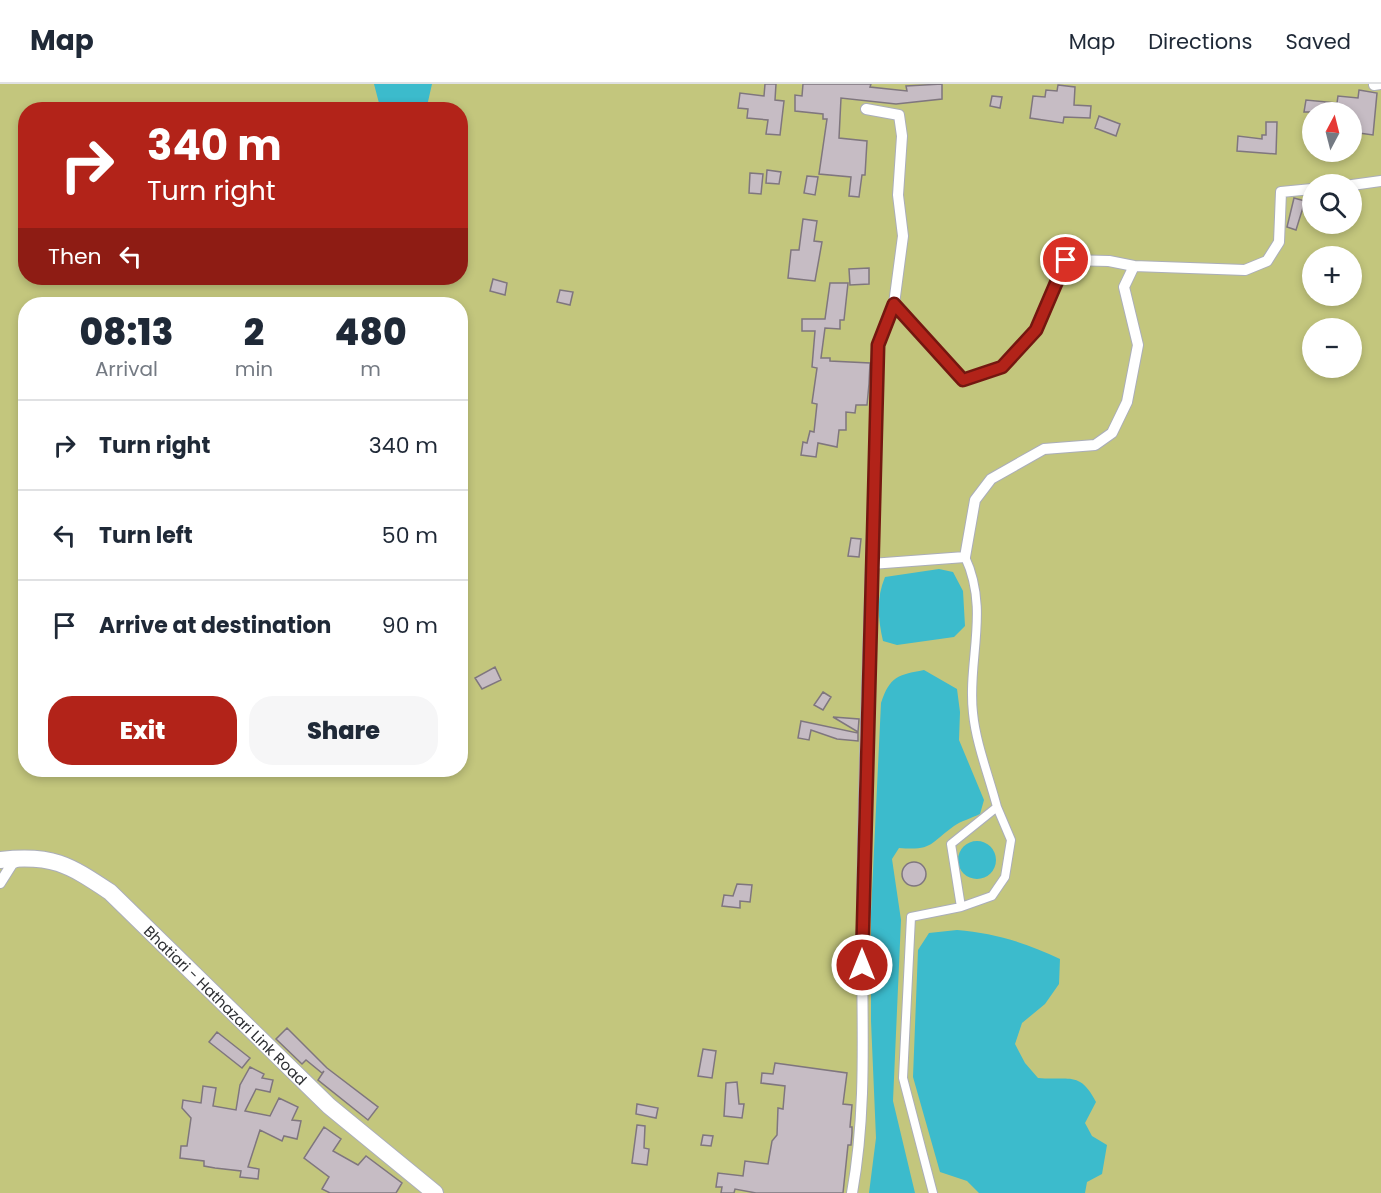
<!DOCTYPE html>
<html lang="en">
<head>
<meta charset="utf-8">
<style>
	body { margin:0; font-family:Poppins,sans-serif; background:#f6f6f7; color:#1f2937; height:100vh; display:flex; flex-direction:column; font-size:22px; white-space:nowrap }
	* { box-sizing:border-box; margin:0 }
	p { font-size:20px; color:#747a83 }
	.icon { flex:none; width:33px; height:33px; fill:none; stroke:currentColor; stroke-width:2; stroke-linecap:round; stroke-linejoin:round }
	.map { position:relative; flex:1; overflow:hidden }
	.drawer { position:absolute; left:18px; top:213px; width:450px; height:480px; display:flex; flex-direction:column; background:#fff; border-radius:24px; box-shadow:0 3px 9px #0003 }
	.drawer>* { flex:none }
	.hud { position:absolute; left:18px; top:18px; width:450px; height:183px; border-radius:24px; box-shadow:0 3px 9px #0003; background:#b22319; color:#fff; overflow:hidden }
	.needle { width:39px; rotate:7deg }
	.fabs { position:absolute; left:1302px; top:18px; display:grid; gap:12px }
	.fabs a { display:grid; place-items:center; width:60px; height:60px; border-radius:50%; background:#fff; box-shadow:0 3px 9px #0003; font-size:30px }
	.pin { position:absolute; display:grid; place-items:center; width:51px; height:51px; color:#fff; margin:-26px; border:3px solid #fff; border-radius:50%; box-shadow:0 2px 6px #0007 }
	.me { position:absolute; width:66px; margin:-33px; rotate:0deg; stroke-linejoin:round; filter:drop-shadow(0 0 4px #0008) }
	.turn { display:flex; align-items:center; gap:21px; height:126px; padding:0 30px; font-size:27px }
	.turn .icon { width:78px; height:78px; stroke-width:2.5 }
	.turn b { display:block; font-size:42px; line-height:51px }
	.then { display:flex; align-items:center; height:57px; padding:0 30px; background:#0003; gap:12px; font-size:22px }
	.eta { display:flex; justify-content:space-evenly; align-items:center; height:102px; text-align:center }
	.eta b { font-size:36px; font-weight:800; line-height:42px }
	.primary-button { display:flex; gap:12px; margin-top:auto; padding:12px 30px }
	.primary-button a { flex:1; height:69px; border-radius:24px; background:#b22319; color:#fff; font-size:24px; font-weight:800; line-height:69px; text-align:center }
	.primary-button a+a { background:#f6f6f7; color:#1f2937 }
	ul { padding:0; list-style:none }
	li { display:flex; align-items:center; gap:18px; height:90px; padding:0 30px; border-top:2px solid #e0e1e3 }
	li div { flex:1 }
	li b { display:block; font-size:22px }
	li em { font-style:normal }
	header { display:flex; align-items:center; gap:36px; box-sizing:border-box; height:84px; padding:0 30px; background:#fff; border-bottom:2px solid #e0e1e3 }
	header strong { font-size:28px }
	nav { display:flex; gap:33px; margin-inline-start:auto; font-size:21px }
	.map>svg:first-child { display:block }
	.green { fill:#c3c67d; fill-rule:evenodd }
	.water { fill:#3cbbcc }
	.building { fill:#c6bcc4; stroke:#7f767e; stroke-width:1.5 }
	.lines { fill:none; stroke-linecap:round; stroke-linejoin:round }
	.pedestrian-casing { stroke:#abaeb9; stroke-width:10 }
	.minor-casing { stroke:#abaeb9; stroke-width:12 }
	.primary-casing { stroke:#abaeb9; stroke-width:18 }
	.pedestrian { stroke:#fff; stroke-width:8 }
	.minor { stroke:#fff; stroke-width:10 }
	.primary { stroke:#fff; stroke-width:16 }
	.route-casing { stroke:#741710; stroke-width:15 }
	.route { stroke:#b22319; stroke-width:10 }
	.labels { text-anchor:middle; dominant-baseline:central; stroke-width:4.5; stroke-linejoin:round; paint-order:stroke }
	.street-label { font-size:15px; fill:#2e3034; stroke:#f5f8ff }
</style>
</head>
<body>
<header>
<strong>Map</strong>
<nav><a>Map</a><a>Directions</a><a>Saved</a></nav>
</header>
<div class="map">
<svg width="1381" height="1109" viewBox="0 0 1381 1109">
	<rect width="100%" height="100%" fill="#e6eaf6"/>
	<!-- green -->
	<path class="green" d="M 0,0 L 1381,0 L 1381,1109 L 0,1109 ZM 26,26 L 460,26 L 460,194 L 26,194 ZM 1312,28 L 1352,28 L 1352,68 L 1312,68 ZM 1312,100 L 1352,100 L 1352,140 L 1312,140 ZM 1312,172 L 1352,172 L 1352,212 L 1312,212 ZM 26,220 L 460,220 L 460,686 L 26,686 ZM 1312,244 L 1352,244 L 1352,284 L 1312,284 Z"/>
	<!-- water -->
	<path class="water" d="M 374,0 L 432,0 L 427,22 C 413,29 394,26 380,23 Z
		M 939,485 L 953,488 L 963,507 L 965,542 L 954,553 L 897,561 L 883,557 C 878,535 876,514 885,493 Z
		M 924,586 L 957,605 L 960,628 L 959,656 L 984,716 L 980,730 C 972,734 961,737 954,742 C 930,759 933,767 899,764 L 892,775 L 901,836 L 893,1017 L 915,1109 L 869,1109 L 876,1054 L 871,937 L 871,829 L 881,619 C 890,592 898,591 924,586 Z
		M958 776a19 19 0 1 1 38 0a19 19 0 1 1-38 0Z
		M 957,846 C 994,849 1027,859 1060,875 L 1059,900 L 1045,920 L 1022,939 L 1015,960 L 1025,979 L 1038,994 C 1068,997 1080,986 1096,1018 L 1085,1039 L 1092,1052 L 1107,1061 L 1102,1090 L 1087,1098 L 1085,1109 L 979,1109 L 967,1097 L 940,1088 L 913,993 L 918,866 L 929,849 Z"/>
	<!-- building -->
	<path class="building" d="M 765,0 L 776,0 L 775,16 L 784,17 L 780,51 L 766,50 L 768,36 L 747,34 L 748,25 L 738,24 L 740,9 L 764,12 Z
		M 803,0 L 871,0 L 870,3 L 907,7 L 906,2 L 942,0 L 942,15 L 896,20 L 841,14 L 839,54 L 867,57 L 865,91 L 862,91 L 859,113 L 849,112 L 851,93 L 819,90 L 827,35 L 823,35 L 823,30 L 795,27 L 795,11 L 802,12 Z
		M 1058,1 L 1075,3 L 1074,21 L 1091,22 L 1090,34 L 1064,33 L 1063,39 L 1030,34 L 1033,12 L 1045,13 L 1046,6 L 1057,7 Z
		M 1359,6 L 1377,9 L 1373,51 L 1352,48 L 1352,28 L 1304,28 L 1306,16 L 1337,19 L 1338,12 L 1358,14 Z
		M 992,12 L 1002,13 L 1000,24 L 990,22 Z
		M 1099,32 L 1120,40 L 1116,52 L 1095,44 Z
		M 1266,38 L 1277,38 L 1276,70 L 1237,67 L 1238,52 L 1262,55 L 1262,51 L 1266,51 Z
		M 767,86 L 781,88 L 779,100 L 766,99 Z
		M 750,89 L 763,90 L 761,110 L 749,109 Z
		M 807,92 L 818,93 L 815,111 L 804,109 Z
		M 1294,114 L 1305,117 L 1296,146 L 1287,143 Z
		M 803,135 L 817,137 L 814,157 L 822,158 L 815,197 L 788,194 L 791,166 L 799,166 Z
		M 869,184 L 869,200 L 850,201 L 849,185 Z
		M 493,195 L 507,199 L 505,211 L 490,207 Z
		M 830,199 L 848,199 L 844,236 L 840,236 L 840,245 L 825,244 L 821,274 L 830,274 L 830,277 L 870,279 L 869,300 L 867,321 L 856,321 L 855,329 L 846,328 L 846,346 L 839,346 L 837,363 L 818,359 L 816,373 L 801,371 L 803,358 L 807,359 L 810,347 L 814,348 L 817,320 L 812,319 L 817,284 L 812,283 L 815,247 L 802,247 L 802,235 L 825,235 Z
		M 560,206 L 573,208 L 570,221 L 557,218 Z
		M 851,454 L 861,455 L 859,473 L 848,472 Z
		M 495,583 L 501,596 L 482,605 L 475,594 Z
		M 823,608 L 831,613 L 823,626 L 814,621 Z
		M 833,633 L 859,635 L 858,648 Z
		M 801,637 L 858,649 L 858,657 L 837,655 L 811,646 L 809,656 L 798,654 Z
		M902 790a12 12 0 1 1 24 0a12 12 0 1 1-24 0Z
		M 737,800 L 752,801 L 750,818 L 740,817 L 740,824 L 722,822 L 724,811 L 733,812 Z
		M 287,944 L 327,984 L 378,1023 L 368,1036 L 318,996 L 324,987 L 322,989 L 306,976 L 302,980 L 276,955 Z
		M 217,948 L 250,974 L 242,984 L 209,958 Z
		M 703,965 L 716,967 L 712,994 L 698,992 Z
		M 775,979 L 847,989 L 843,1020 L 852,1021 L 850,1043 L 852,1043 L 852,1049 L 851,1061 L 848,1061 L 843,1109 L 756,1109 L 735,1105 L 734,1109 L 721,1109 L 722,1103 L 716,1103 L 718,1089 L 743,1092 L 745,1077 L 768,1080 L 772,1057 L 777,1051 L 778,1024 L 783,1025 L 785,1002 L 761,999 L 762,989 L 773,990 Z
		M 250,983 L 264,990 L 262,994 L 273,996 L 270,1008 L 256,1005 L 245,1027 L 270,1032 L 279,1014 L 298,1023 L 292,1036 L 301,1037 L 297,1055 L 284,1052 L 282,1057 L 260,1046 L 248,1083 L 259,1085 L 258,1095 L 240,1093 L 241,1087 L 215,1084 L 204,1082 L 204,1077 L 180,1074 L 181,1062 L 187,1062 L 191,1034 L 182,1024 L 183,1016 L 201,1019 L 203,1002 L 216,1004 L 213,1022 L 236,1026 L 240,1001 Z
		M 737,998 L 739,1020 L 744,1020 L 742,1034 L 724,1032 L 726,999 Z
		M 637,1020 L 658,1024 L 656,1034 L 636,1030 Z
		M 637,1041 L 645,1042 L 644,1064 L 649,1065 L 647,1081 L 632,1079 Z
		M 324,1043 L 341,1055 L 333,1067 L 358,1081 L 366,1072 L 402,1099 L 396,1109 L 330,1109 L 322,1105 L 329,1093 L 304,1074 Z
		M 703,1051 L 713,1052 L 711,1062 L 701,1061 Z"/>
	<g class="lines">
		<!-- pedestrian casing -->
		<g class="pedestrian-casing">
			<path id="pedestrian" d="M 961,823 L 992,812 L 1005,793 L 1011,756 L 997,723
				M 933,1109 L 903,994 L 911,833 L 961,823 L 951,760 L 997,723 C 989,692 976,660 973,629 C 967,577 990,526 965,473"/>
		</g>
		<!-- minor casing -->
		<g class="minor-casing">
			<path id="minor" d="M 1374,1 L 1381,0
				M 866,25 L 899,31 L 902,52 L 898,111 L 903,152 L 894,220
				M 1352,101 L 1381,97
				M 871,480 L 878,261 L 894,220 L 963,296 L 1002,283 L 1036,246 L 1066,176 L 1109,177 L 1134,182
				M 0,799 L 12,780 L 20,776
				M 852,1109 C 867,1027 862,942 862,859 C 862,733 867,606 871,480 L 965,473 L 975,416 L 991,395 L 1044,365 L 1095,361 L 1112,349 L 1127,318 L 1138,261 L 1124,203 L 1134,182 L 1245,186 L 1267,177 L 1279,158 L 1281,108 L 1312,105"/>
		</g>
		<!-- primary casing -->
		<g class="primary-casing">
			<g id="primary">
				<path id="s1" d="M 0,776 C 52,770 68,780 110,808 L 329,1022 L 435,1109"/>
			</g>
		</g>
		<!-- pedestrian -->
		<use href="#pedestrian" class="pedestrian"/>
		<!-- minor -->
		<use href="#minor" class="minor"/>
		<!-- primary -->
		<use href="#primary" class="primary"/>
	</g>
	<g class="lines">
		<!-- route casing -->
		<g class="route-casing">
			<path id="route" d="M 862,881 L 878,261 L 894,220 L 963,296 L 1002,283 L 1036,246 L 1066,176"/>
		</g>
		<!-- route -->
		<use href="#route" class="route"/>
	</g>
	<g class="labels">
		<!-- street labels -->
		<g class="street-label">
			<text stroke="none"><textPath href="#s1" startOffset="280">Bhatiari - Hathazari Link Road</textPath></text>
		</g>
	</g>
</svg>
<div class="fabs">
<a><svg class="needle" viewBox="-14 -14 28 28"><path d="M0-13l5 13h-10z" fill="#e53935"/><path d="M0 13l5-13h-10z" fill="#747a83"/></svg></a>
<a><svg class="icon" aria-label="search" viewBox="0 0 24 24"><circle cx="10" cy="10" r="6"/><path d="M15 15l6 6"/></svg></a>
<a>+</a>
<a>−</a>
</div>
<div class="pin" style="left:1066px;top:176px;background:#d93025"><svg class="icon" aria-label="arrive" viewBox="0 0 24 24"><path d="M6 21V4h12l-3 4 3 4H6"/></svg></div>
<svg class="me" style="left:862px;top:881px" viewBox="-20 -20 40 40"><circle r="17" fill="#b22319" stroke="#fff" stroke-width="3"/><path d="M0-11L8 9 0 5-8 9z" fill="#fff"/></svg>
<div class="hud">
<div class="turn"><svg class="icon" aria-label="right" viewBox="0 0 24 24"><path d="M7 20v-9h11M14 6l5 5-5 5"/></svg><div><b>340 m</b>Turn right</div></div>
<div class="then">Then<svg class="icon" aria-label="left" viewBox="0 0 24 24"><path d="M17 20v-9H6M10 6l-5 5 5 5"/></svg></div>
</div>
<section class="drawer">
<div class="eta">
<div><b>08:13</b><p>Arrival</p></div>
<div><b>2</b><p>min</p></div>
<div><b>480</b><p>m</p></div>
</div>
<ul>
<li><svg class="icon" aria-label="right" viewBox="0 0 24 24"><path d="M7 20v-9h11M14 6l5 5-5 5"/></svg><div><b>Turn right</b></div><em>340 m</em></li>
<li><svg class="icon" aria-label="left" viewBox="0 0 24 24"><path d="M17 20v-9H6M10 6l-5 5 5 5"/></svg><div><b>Turn left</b></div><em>50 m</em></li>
<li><svg class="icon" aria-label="arrive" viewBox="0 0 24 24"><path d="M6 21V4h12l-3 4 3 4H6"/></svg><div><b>Arrive at destination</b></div><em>90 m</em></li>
</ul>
<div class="primary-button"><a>Exit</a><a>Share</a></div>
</section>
</div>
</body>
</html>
